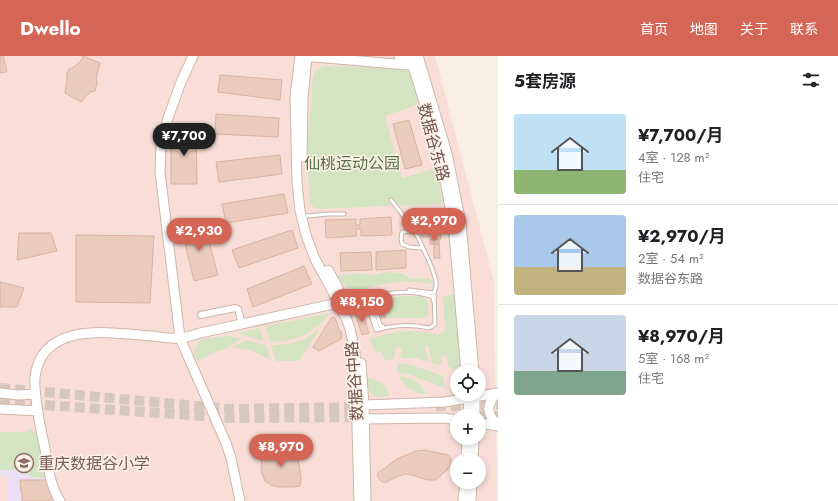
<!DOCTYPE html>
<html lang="zh">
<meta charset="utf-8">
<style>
:root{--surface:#fff;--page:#f2f2f2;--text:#202124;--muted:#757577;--line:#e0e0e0;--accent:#d56555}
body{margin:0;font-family:Jost,"Noto Sans SC",sans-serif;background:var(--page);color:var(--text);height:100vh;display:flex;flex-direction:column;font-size:15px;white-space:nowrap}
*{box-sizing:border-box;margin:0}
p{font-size:13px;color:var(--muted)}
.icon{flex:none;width:22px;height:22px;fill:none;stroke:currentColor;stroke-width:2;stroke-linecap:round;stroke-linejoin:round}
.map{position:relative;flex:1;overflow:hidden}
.details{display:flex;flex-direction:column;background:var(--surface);width:340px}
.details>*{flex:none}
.fabs{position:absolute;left:450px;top:309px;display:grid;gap:8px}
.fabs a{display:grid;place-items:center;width:36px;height:36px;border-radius:50%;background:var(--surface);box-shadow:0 2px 6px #0003;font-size:20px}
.price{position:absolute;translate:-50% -34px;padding:0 9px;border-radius:14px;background:var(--accent);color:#fff;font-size:13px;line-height:26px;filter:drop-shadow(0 1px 2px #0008)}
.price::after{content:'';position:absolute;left:50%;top:24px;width:12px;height:9px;margin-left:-6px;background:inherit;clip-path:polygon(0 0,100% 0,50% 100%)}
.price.current{background:#222;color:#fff}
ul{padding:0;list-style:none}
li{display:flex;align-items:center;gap:12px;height:100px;padding:0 16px}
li+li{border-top:1px solid var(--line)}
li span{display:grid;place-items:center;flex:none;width:112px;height:80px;border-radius:4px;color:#555}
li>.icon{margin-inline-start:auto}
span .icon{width:48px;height:48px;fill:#fffc;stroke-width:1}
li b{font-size:17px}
h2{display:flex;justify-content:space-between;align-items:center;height:48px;padding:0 16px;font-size:17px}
header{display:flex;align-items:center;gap:24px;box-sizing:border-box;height:56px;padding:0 20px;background:var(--accent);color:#fff}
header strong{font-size:19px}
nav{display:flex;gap:22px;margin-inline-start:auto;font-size:14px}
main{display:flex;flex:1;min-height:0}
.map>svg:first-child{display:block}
.commercial{fill:#f8ded7;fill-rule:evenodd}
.education{fill:#ebdff5}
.green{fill:#d4e4c3}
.building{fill:#ebcbbd;stroke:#dcb1a0}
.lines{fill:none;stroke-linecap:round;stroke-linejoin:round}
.primary-tunnel{stroke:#d6c8bc;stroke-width:10;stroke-dasharray:10 5;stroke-linecap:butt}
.lane-casing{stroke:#c8b5ab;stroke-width:5}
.street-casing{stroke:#c8b5ab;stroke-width:8}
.secondary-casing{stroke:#cdb7ab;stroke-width:11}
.lane{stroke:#fff;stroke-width:3}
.street{stroke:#fff;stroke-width:6}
.secondary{stroke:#fff;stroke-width:9}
.labels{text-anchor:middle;stroke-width:3;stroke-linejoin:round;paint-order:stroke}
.street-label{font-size:16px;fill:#6d544c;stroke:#fcf2e8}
.park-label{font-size:16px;fill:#577245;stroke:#fcf2e8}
.education-label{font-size:16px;fill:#785e54;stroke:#fcf2e8;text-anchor:start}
</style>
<header>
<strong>Dwello</strong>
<nav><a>首页</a><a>地图</a><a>关于</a><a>联系</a></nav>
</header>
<main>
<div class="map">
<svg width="498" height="445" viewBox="0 0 498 445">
<rect width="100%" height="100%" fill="#f9eee2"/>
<!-- commercial -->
<path class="commercial" d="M0,0H435L494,226L497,445H0ZM457,316H479V338H457ZM457,360H479V382H457ZM457,404H479V426H457Z"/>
<!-- education -->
<path class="education" d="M30,372L43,385L59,445H7V420H0V376H27Z"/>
<!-- green -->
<path class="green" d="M324,10L401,12L406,14L411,20L419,48L385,60L402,122L436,112L443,148L316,153L312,150L310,146L308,117V79L311,50L312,25L314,17L318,13Z
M392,216C398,217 405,217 409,222C418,223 425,220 433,225V228C404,223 378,227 350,238H348L347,231L340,224L338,220L342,219H344L353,217L374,219L381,217Z
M458,237L464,315L448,311L447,299L441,300L442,309L432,307L428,289L425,290L429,306L415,302H400L402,292L396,291L394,303L385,305L381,296L376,297L369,283C398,275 409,272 439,279L443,276L445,273L443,240Z
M405,240C425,241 429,237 428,260L423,262H389L387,260L382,245L384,243L395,241Z
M328,257L329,259C325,262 322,267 318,270C304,281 288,286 270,286L266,272L267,270Z
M259,272L264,285L236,277Z
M318,273V276L300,304L297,305H276L271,289C288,289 306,286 318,273Z
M225,280H230L242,283L223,294L218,295L198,305C192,298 195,291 200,284Z
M246,284L266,289L271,304L247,293L232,292Z
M402,307L412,309L443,320L445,332L411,319L396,316L398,308Z
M399,320C414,322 419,326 427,338C414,338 405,332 399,320Z
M368,322C377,323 388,330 390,340C371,341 369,342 368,322Z
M30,372L42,384L45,394V422L29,421V418H22L21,414H0V376H27Z"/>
<!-- building -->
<path class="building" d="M0,0H3L7,16L0,17Z
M83,0L100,7L96,22L97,27L95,35L90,36L81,46L65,37L67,22V17L69,13L74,11L81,5Z
M220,19L282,24L280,44L218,36Z
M216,58L279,62L278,81L215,78Z
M409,64L422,109L405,113L393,68Z
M171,74H196L197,128H171Z
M280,99L282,118L219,126L216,106Z
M284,138L288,157L226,167L222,148Z
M434,157H440L441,183H435Z
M391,161L392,179L361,180V173H356L357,180L326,182L325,164L356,163V169H360V163Z
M422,164H429V181H422Z
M204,167L218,219L194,225L181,171Z
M292,174L298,192L239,212L232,194Z
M19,177H51L57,195L17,204Z
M76,179L154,180L150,247L76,246Z
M430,183H439V188H430Z
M434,188H439L440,202H434Z
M406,194V212L376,214V196Z
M371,196L372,214L341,215L340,197Z
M304,210L312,228L253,251L247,233Z
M0,226L24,232L17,251H0Z
M381,245L386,261L382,262L377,246Z
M362,255L369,277L362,279L355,257Z
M332,261L335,262L340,276L341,275L342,281L341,283L319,295L313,291Z
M262,392L290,394L296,399L299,408L301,422L300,430L293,431H277L271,429L265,425L261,415Z
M425,394L448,399L451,402V407L448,413L436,424H428L412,419L405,418L396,421L387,426H382L379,423L377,419L378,417L397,403L416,395Z
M20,424H48V430H51V445H22V436H21Z"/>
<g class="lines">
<!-- primary-tunnel -->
<path class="primary-tunnel" d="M0,332L231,353L364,351
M0,346L232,362L365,361
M436,350L498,349
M479,360H498"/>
<defs>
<path id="lane" d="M307,160L328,158H344
M413,175L402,176L401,183L402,188L409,191L422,192
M409,234L434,237
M373,240L372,245L380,268L381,270H383
M365,241L376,274C396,269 408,268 429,272L431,271L435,268L434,237L436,230V225L432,212L418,181L399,154L391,144
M368,242L378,273
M365,243C387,236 411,233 433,241V244
M347,248L366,241
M348,254L367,248"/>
<path id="street" d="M201,259L235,252L238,253L242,268"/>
<path id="secondary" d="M193,0L181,26L168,62L161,88L160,116L180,282L226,387L231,402L240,445
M300,0L295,41L297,126L300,155L306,179L315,203L333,236L338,247L347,264L350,273L355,296L359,445
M303,0L419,10
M399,0L415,1
M410,0L440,99L453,167L466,316
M418,0L447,97L461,167L474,316
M302,101L303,43L307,0
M328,214L337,230L346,250
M361,307L364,349L366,445
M0,337L18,339L35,338
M497,337C486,349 486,358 498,369
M475,338V360
M364,349L445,346L498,337
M0,353L38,355
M468,360L469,338
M364,363L444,362L457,364
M479,367L498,370
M466,404L467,382
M473,404L474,382
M60,445C50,429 48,411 45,393C42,379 39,365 37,351C36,341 34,330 35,321C42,264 112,277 152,280C161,281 170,283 179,282C186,282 193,279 200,277L338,247L344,245
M463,445L465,426
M471,445L472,426"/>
</defs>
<!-- lane casing -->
<use href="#lane" class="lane-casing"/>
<!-- street casing -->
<use href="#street" class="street-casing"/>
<!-- secondary casing -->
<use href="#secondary" class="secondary-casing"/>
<!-- lane -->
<use href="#lane" class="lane"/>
<!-- street -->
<use href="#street" class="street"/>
<!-- secondary -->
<use href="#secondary" class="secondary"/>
</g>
<!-- icons -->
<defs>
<symbol id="school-ring" viewBox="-11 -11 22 22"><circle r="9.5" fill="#fcf2e8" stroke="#8d6e63" stroke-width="1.5"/><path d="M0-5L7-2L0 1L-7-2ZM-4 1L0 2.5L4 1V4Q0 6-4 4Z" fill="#8d6e63"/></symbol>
</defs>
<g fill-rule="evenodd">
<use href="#school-ring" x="13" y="396" width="22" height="22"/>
</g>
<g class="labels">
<!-- street labels -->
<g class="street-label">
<text transform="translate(434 86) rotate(75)" y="6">数据谷东路</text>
<text transform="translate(354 325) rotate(-94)" y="6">数据谷中路</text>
</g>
<!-- park labels -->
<g class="park-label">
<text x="352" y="113">仙桃运动公园</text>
</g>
<!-- education labels -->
<g class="education-label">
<text x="38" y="413">重庆数据谷小学</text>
</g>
</g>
</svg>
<div class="fabs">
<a><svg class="icon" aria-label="locate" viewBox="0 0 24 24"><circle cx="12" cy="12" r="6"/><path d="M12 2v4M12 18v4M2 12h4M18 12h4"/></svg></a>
<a>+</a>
<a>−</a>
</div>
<b class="price current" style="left:184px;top:101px">¥7,700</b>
<b class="price" style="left:434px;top:186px">¥2,970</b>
<b class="price" style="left:199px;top:196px">¥2,930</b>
<b class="price" style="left:362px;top:267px">¥8,150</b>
<b class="price" style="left:281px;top:412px">¥8,970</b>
</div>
<section class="details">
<h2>5套房源<svg class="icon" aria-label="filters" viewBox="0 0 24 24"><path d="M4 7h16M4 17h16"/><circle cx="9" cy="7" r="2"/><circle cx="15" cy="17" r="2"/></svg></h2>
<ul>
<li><span style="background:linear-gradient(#bfe0f5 70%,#8fb573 0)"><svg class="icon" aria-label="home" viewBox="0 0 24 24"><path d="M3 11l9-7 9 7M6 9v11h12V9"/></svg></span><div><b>¥7,700/月</b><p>4室 · 128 m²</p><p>住宅</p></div></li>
<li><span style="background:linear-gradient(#a9c7e8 65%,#c2b280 0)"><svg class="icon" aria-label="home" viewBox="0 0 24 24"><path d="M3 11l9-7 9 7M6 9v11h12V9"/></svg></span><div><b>¥2,970/月</b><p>2室 · 54 m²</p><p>数据谷东路</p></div></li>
<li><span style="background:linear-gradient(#c9d6e8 70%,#7fa58c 0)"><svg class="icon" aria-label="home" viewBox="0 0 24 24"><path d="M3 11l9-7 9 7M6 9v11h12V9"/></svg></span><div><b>¥8,970/月</b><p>5室 · 168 m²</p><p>住宅</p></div></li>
</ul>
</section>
</main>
